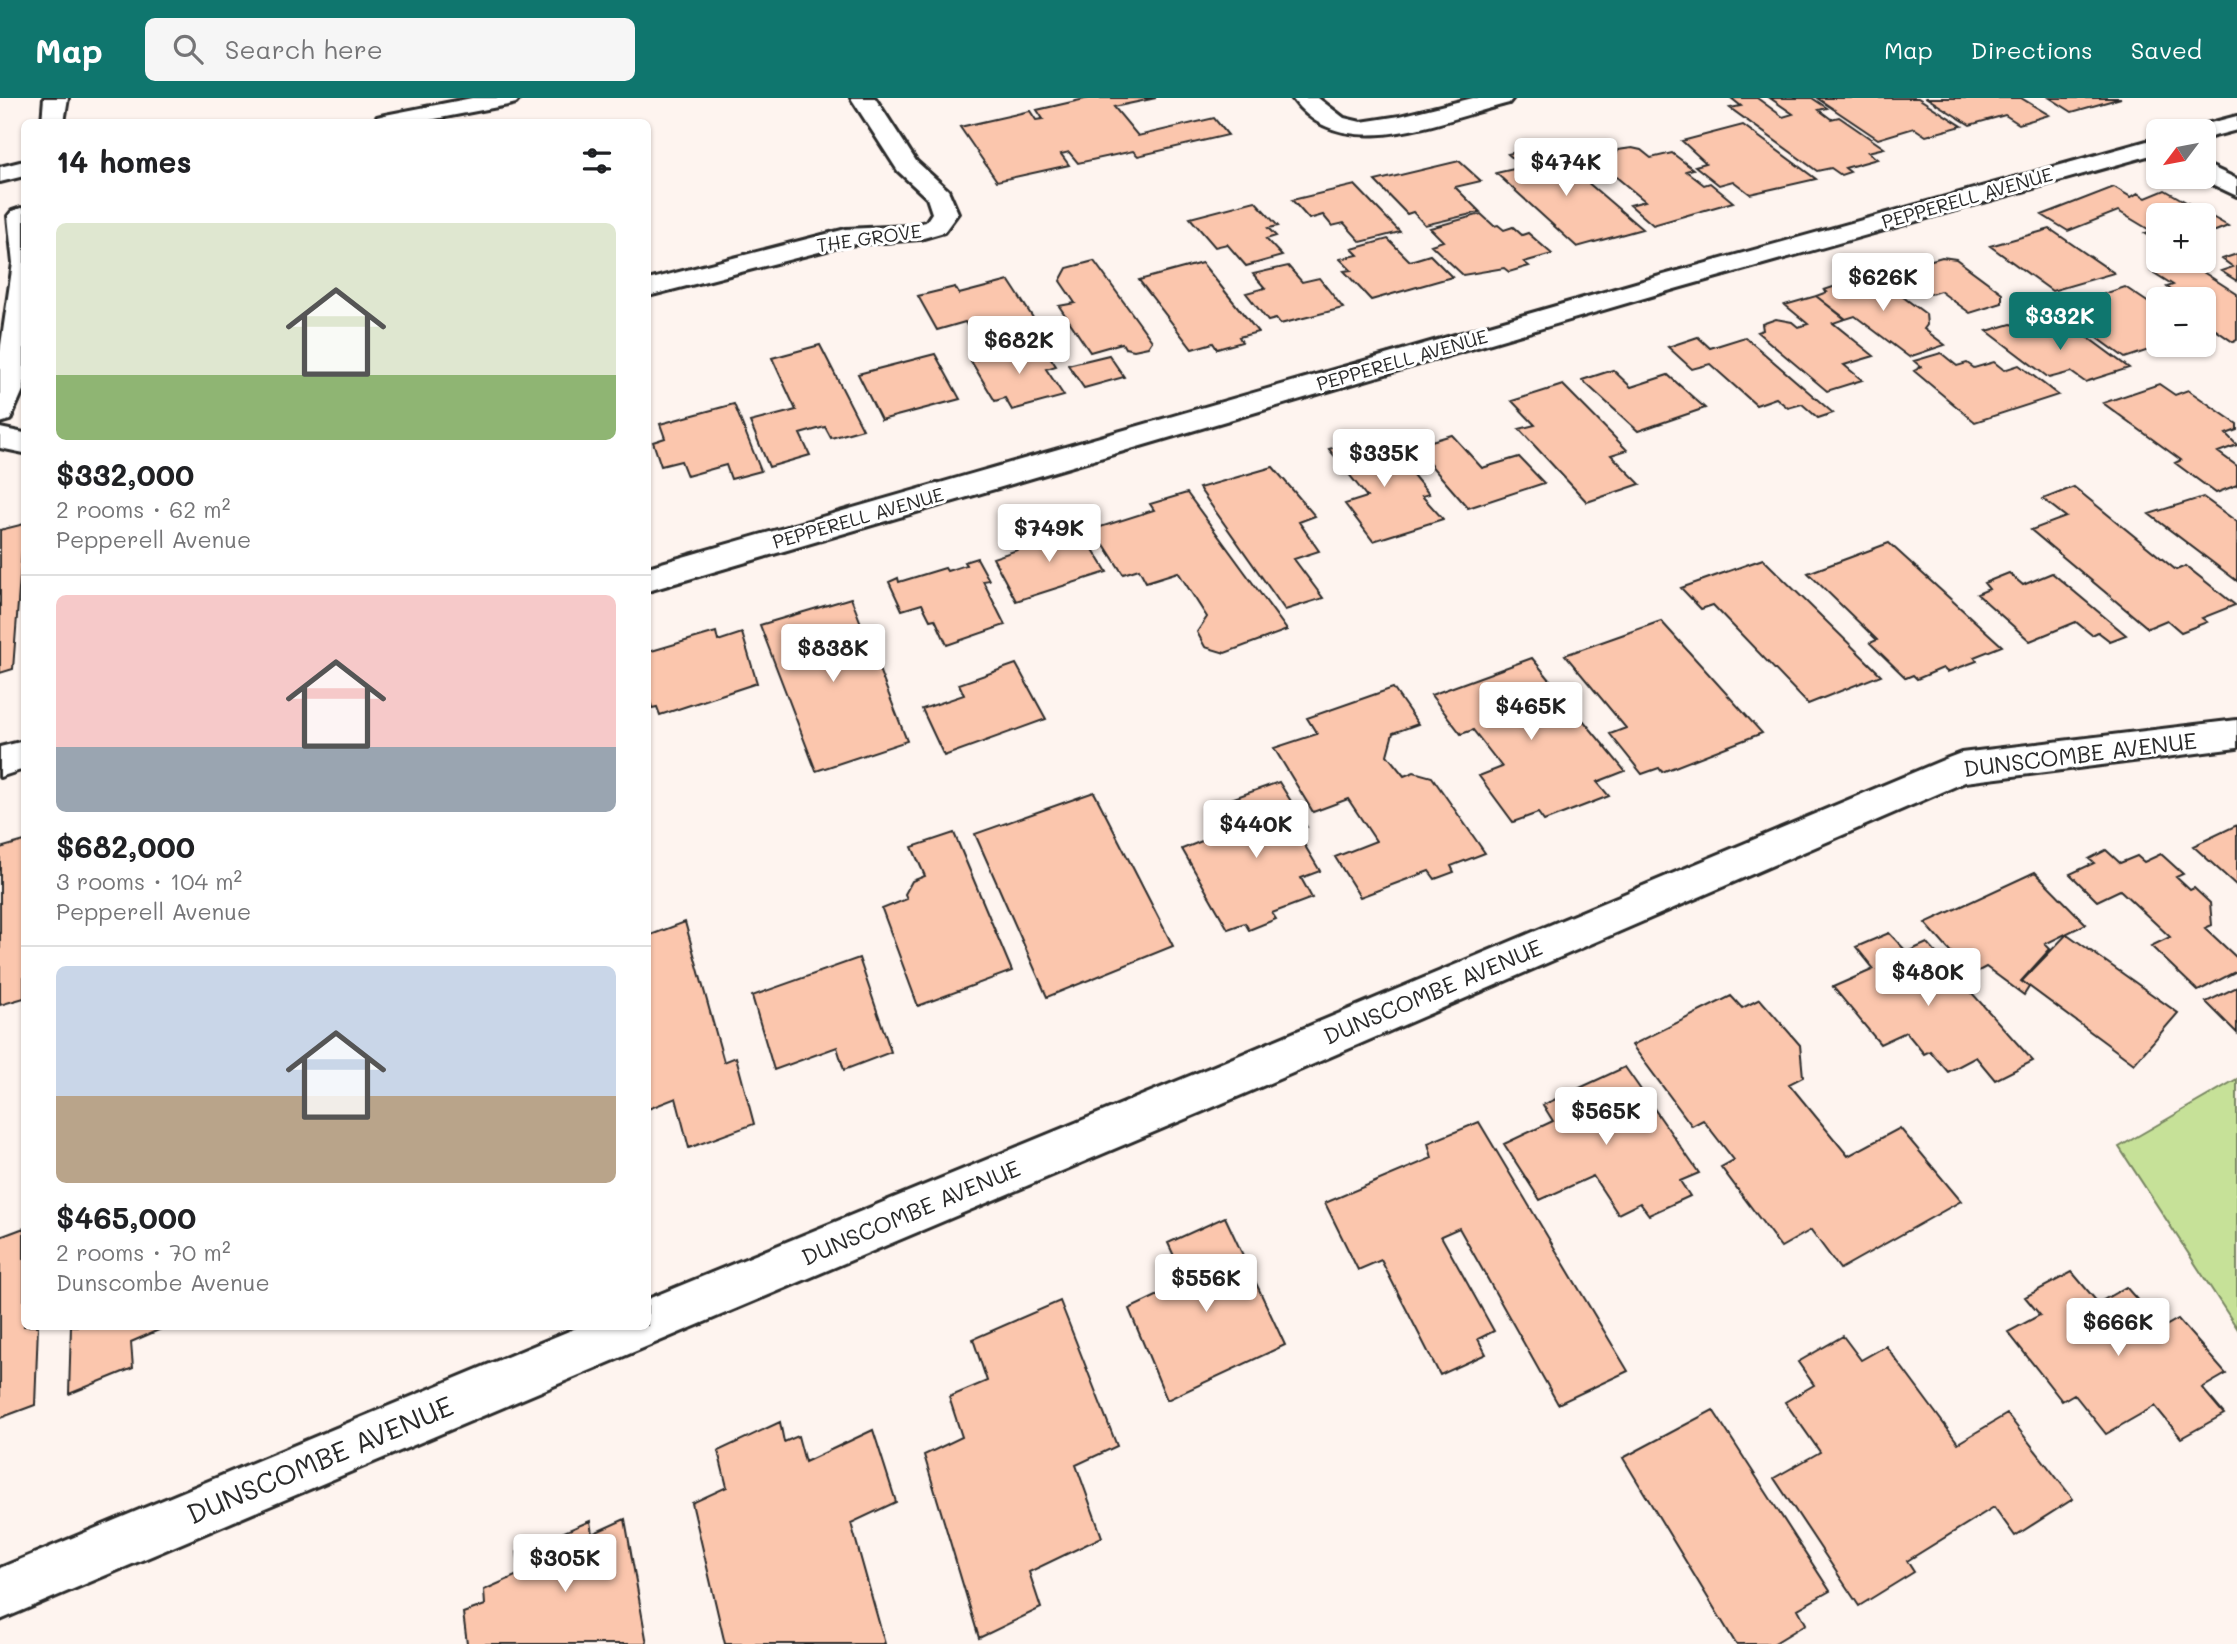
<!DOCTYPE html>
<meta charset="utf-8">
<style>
:root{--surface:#fff;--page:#f6f6f6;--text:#202124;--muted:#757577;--line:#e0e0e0;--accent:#0f766e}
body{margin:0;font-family:Mali,sans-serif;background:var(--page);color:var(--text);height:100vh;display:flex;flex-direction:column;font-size:26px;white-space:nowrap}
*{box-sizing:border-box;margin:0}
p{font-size:23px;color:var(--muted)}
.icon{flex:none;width:38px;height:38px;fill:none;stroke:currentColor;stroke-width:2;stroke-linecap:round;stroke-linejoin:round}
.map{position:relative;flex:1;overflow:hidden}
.panel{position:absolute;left:21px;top:21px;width:630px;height:1211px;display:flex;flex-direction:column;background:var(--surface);border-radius:10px;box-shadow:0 2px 5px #0004}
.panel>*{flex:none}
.needle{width:46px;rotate:238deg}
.tools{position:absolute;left:2146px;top:21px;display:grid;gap:14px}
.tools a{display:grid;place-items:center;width:70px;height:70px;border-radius:10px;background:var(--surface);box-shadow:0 2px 5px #0004;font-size:35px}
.price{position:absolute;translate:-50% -60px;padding:0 16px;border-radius:7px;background:#fff;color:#222;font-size:23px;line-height:46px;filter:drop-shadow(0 2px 4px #0008)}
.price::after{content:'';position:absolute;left:50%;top:42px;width:21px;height:16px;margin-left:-10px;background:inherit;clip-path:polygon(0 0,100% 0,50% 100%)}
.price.active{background:var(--accent);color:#fff}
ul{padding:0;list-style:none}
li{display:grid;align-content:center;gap:14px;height:371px;padding:0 35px}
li+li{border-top:2px solid var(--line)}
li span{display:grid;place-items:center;height:217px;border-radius:10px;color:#555}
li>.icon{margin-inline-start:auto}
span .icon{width:126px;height:126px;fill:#fffc;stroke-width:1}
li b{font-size:30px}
h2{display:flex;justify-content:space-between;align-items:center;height:84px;padding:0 35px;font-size:30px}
header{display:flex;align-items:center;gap:42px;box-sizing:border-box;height:98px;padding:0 35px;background:var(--accent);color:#fff}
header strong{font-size:33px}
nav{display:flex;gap:38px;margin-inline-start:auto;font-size:24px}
.search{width:490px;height:63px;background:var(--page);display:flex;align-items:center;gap:18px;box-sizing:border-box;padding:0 24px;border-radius:10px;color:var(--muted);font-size:26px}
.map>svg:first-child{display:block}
.green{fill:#c6e198;stroke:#788662;stroke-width:2}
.building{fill:#fbc6ad;stroke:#2b2b2b;stroke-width:2}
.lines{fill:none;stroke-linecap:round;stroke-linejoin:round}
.minor-casing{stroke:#2b2b2b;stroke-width:6}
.minor{fill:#fff;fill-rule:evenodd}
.labels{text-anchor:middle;stroke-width:6;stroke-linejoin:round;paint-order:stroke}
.far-street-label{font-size:19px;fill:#2b2b2b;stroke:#fff}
.street-label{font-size:23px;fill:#2b2b2b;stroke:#fff}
.near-street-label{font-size:28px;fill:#2b2b2b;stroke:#fff}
</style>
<header>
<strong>Map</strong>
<div class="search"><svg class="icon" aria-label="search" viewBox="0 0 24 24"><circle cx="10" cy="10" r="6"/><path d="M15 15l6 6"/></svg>Search here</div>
<nav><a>Map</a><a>Directions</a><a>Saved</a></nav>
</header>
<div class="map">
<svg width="2237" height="1546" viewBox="0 0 2237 1546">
<rect width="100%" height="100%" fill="#fef4ef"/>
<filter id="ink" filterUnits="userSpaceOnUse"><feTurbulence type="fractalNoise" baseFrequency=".0143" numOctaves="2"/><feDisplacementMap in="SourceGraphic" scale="14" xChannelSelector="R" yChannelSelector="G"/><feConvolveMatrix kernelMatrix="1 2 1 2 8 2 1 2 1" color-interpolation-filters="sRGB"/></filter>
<g filter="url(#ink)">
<!-- green -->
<path class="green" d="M2237,981V1230L2119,1049Z"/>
<!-- building -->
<path class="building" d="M1089,0H1156L1114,9L1138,38L1214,20L1228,37L1138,58L1133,53L1078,65L1069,54L1061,56L1069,67L997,83L960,29L1030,13L1036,22L1043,21L1037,12Z
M1731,0H1757L1783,19L1793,16L1770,0H1812L1827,10L1819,12L1831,21L1839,19L1884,50L1868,54L1877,61L1845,70L1850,74L1841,77L1831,70L1817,73L1730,10L1741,8Z
M1817,0H1918L1962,28L1926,38L1914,30L1878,41Z
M1927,0H2021L2049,17L2019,26L2005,17L1970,27Z
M2050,0H2121L2072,14Z
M1743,27L1816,81L1750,96L1733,83L1719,87L1695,68L1706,65L1682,43Z
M1544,47L1642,131L1577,149L1496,75L1523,69L1508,56Z
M1632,50L1641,52L1651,60L1672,55L1693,71L1686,73L1704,87L1710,85L1733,104L1653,127L1630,107L1645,103L1597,63L1616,58L1618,52Z
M1459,63L1481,83L1455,89L1480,114L1425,127L1413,114L1407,116L1375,83Z
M1355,87L1400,134L1361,144L1344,125L1332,128L1323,117L1309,121L1292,102Z
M2114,89L2131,99L2138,95L2146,100L2165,92L2228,128L2203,138V117H2158V144L2145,136L2153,134L2118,113L2068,133L2042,117Z
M1255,103L1278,128L1268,130L1276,138L1266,141L1282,158L1246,168L1227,146L1215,149L1190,120Z
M1481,116L1494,128L1498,127L1504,132L1513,129L1522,137L1528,135L1552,156L1524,164L1529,168L1509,174L1504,170L1463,177L1431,147L1443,143L1430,130Z
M2050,131L2114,175L2052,193L1990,148Z
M1388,141L1410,163L1430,157L1452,179L1371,202L1344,173L1351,172L1340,161L1358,157L1352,151Z
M2237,156V183L2221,173L2233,169L2222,161Z
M1942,159L1956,161L2002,195V205L1970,215L1940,193L1931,196L1919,188L1915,189L1894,173Z
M1094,163L1152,243L1148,249L1134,252L1125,250L1122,245L1090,254L1059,208L1075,205L1060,183L1067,170Z
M2182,163H2186L2237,196V242L2233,244L2203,223V201H2170L2178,197L2167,189L2173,187L2151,173Z
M1202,165L1258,234L1239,239L1242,244L1217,251L1213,245L1192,251L1139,182Z
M1288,168L1302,184L1319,180L1343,210L1280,226L1276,221L1268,223L1246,195L1265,190L1253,176Z
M1872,176L1926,216L1927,227L1924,231L1945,247L1909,259L1855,218L1846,221L1816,198L1827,194L1824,192Z
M1009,183L1041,232L995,245L985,229L970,233L965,224L937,232L918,198L955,189L959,196Z
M2125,189L2158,211V247H2164L2125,260L2091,235L2110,228L2076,205Z
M1816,198L1845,221L1833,225L1874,258L1844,267L1862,282L1827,293L1757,234L1763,232L1762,226L1776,221L1792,224L1798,229L1808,226L1785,207Z
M2011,226L2024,229L2036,237L2071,227L2129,270L2085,284L2071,274L2049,280L1987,233Z
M1698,239L1710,250L1745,239L1833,315L1818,320L1802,306L1788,310L1776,300L1756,307L1710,266L1692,271L1668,249Z
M1040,244L1056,268L1046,271L1064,298L1012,312L1005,300L995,303L971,263Z
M820,247L863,331L831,340L825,329L800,336L810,357L769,369L750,324L796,312L772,260Z
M1941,255L1957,268L1967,265L1974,270L1994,264L2004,272L2019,267L2058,297L1975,324L1914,273L1921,269L1914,263Z
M935,256L960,301L881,322L858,276Z
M1109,257L1124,279L1084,290L1068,267Z
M1613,272L1631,289L1668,277L1705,310L1638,333L1582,282Z
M2159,286L2175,297L2188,292L2237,326V332L2226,336L2237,347L2218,354L2237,368V387L2216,395L2175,365L2181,362L2103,305Z
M1563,287L1627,352L1611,357L1640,386L1587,404L1519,331L1535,327L1512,303Z
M734,306L761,373L731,381L726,367L687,378L681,363L661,368L653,344L665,340L660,326Z
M1379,336L1429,396L1422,398L1443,421L1373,443L1345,406L1367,399L1329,351Z
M1452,337L1482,370L1519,359L1544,385L1468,410L1414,348Z
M1273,369L1315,418L1299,424L1319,453L1294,461L1323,500L1285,512L1199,390Z
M2074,389L2176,472L2186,468L2235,507L2202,520L2207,524L2181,534L2167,522L2148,530L2031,432L2066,419L2043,401Z
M1187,395L1287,532L1225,555L1205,549L1197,534L1207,519L1178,474L1146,484L1139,471L1123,476L1094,431L1154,412L1150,406Z
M2203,399L2237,424V483L2149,416Z
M24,426L13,571L0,575V432Z
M1058,431L1063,439L1081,432L1107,474L1016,503L993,460L1029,448L1025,442Z
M1889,445L2002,548L1974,559L1977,563L1947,574L1943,570L1917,581L1913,577L1906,580L1870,545L1877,542L1808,475Z
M977,460L989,482L983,483L1005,527L947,547L935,521L930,522L922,506L902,512L889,484L898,480L899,484L945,470L947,473L966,467L964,464Z
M1763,461L1881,577L1808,606L1713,507L1701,511L1681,490Z
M2009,475L2023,487L2052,475L2126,537L2110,543L2098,534L2092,537L2076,524L2030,543L1977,496L1989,491L1984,485Z
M851,500L907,643L816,673L760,527Z
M1661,523L1762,635L1662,674L1659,670L1642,676L1610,636L1626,630L1565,557Z
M716,534L718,543L742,535L757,585L660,617L657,609L652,610L648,594V554Z
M1532,560L1625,673L1597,684L1609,698L1544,723L1538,715L1513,724L1479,678L1502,669L1473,632L1461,636L1431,597Z
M1016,566L1046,621L944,658L922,611L964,597L959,586Z
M1393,590L1418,626L1393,635L1387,657L1404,678L1414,674L1432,679L1485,755L1451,768L1454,774L1435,781L1429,773L1360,799L1335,759L1376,743L1348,701L1313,714L1274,650L1317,636L1307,620Z
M1279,684L1307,729L1296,733L1320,773L1301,780L1312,800L1272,815L1276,821L1249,832L1245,825L1228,831L1182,751L1242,727L1228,702Z
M1094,694L1173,848L1047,899L975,736Z
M2237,727V788L2193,748Z
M954,735L1012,873L918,908L882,811L907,801L905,796L912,783L925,778L912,749Z
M24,743V900L0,907V750Z
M2106,752L2120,765L2137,758L2144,764L2161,756L2183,776L2176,779L2190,792L2194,790L2210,805L2212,827L2205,830L2237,860V873L2198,893L2151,848L2170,839L2120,792L2097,803L2070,776L2094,765L2089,761Z
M2035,774L2086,826L2045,846L2050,851L2021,883L2029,889L2024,897L1986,869L1971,877L1925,825Z
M685,824L724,964L736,959L754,1026L689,1050L676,1000L648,1011V838Z
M1889,835L1907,854L1927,845L2033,963L1995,982L1976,959L1948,974L1930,953L1924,956L1906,934L1880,946L1833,889L1874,871L1856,849Z
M2067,836L2178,915L2134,966L2022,883Z
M859,860L891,954L844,972L837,949L774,972L752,898Z
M2237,889V935L2206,904Z
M1731,898L1742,910L1760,901L1800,947L1803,979L1789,986L1848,1058L1900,1030L1961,1103L1840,1171L1811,1132L1781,1149L1721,1069L1734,1062L1703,1022L1692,1028L1632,947Z
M1625,969L1699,1075L1680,1083L1690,1098L1649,1117L1640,1105L1618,1116L1593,1078L1540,1102L1504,1046L1553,1023L1543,1007Z
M1479,1024L1628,1273L1558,1306L1459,1130L1441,1138L1494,1233L1478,1241L1486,1256L1440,1277L1381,1162L1358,1172L1325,1105L1432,1060L1428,1045Z
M1225,1119L1285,1247L1167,1302L1129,1211L1186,1184L1168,1145Z
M24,1130V1228H38L35,1307L0,1320V1139Z
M2072,1174L2098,1205L2126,1189L2162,1230L2178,1221L2226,1276L2202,1290L2224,1316L2181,1340L2155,1308L2106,1336L2074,1296L2062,1303L2008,1234L2040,1217L2025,1199Z
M1060,1203L1117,1348L1076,1367L1102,1439L1029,1474L1041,1510L979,1540L924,1357L962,1339L949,1299L987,1283L973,1241Z
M71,1228H168L131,1244L133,1270L69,1296Z
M1843,1238L1861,1262L1886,1248L1958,1345L2007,1316L2073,1401L2015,1438L1994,1409L1907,1463L1914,1474L1859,1508L1774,1380L1820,1354L1785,1304L1814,1287L1798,1264Z
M1713,1312L1830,1493L1798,1511L1806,1526L1773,1546H1736L1623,1360Z
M780,1324L784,1344L798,1338L805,1364L873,1332L896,1404L851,1425L885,1546H725L692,1405L727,1389L718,1353Z
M625,1421L647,1546H467L463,1515L485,1507L484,1492L520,1476L517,1454L590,1423L592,1436Z"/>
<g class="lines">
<defs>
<path id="minor" d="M44,0H68L64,24H42Z
M472,0H520L516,5L508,7L419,24H373L377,19L385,17Z
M851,0H875L916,63L948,92L958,115L944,134L920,141L846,147L648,198V182L846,131L909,128L926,124L932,115L927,100L898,73Z
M1292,0H1318L1344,20L1361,24L1400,18L1473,0H1513L1509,5C1444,21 1341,70 1292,0Z
M2237,18V32L2203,41V33H2192L2195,29Z
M2158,40V55L1678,190L648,493V469L1660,178Z
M24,63V78L0,84V69Z
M2203,65L2237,81V98L2197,79H2203Z
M21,110L24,111V290L10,322L0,325V254L13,165L8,118L12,113Z
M0,330L24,335V355L0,350Z
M2237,622V650L1965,684L1244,996L0,1522V1470L581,1228H648V1201L1214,968L1948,660L1961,655Z
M24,643V671L0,679V649Z"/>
</defs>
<!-- minor casing -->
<use href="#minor" class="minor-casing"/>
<!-- minor -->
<use href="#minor" class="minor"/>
</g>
</g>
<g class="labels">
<!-- far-street labels -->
<g class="far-street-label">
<text transform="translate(1967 100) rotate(-16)" y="7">PEPPERELL AVENUE</text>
<text transform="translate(869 140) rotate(-8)" y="7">THE GROVE</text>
<text transform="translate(1402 262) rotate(-16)" y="7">PEPPERELL AVENUE</text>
<text transform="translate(858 420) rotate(-16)" y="7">PEPPERELL AVENUE</text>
</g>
<!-- street labels -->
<g class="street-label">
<text transform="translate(2080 657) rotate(-7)" y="8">DUNSCOMBE AVENUE</text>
<text transform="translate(1433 894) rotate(-23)" y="8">DUNSCOMBE AVENUE</text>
<text transform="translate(911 1115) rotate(-23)" y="8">DUNSCOMBE AVENUE</text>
</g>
<!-- near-street labels -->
<g class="near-street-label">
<text transform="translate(320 1362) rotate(-23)" y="10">DUNSCOMBE AVENUE</text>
</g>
</g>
</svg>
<div class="tools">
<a><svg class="needle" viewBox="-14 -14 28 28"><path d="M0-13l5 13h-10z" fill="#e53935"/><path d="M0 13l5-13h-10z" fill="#757577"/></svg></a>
<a>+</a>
<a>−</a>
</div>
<b class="price" style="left:1566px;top:100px">$474K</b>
<b class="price" style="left:1883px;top:215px">$626K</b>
<b class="price active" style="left:2060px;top:254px">$332K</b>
<b class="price" style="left:1019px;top:278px">$682K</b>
<b class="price" style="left:1384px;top:391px">$335K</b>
<b class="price" style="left:1049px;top:466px">$749K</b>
<b class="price" style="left:833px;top:586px">$838K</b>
<b class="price" style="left:1531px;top:644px">$465K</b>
<b class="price" style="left:1256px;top:762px">$440K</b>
<b class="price" style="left:1928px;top:910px">$480K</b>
<b class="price" style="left:1606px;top:1049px">$565K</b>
<b class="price" style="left:1206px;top:1216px">$556K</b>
<b class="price" style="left:2118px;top:1260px">$666K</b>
<b class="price" style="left:565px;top:1496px">$305K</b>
<section class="panel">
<h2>14 homes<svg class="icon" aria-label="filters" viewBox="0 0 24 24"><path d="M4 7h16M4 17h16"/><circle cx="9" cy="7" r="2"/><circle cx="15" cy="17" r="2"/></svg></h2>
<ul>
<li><span style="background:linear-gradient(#dfe7d0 70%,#8fb573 0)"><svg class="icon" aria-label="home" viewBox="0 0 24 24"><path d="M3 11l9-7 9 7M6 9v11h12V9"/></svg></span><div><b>$332,000</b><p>2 rooms · 62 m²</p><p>Pepperell Avenue</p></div></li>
<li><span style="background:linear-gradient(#f6c9c9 70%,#9aa5b1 0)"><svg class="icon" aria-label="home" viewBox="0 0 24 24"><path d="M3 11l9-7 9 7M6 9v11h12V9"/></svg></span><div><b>$682,000</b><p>3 rooms · 104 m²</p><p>Pepperell Avenue</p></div></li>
<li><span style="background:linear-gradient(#c9d6e8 60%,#b9a48a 0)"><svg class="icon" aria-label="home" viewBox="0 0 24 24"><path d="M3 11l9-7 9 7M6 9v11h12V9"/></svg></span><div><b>$465,000</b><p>2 rooms · 70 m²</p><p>Dunscombe Avenue</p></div></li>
</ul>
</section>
</div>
